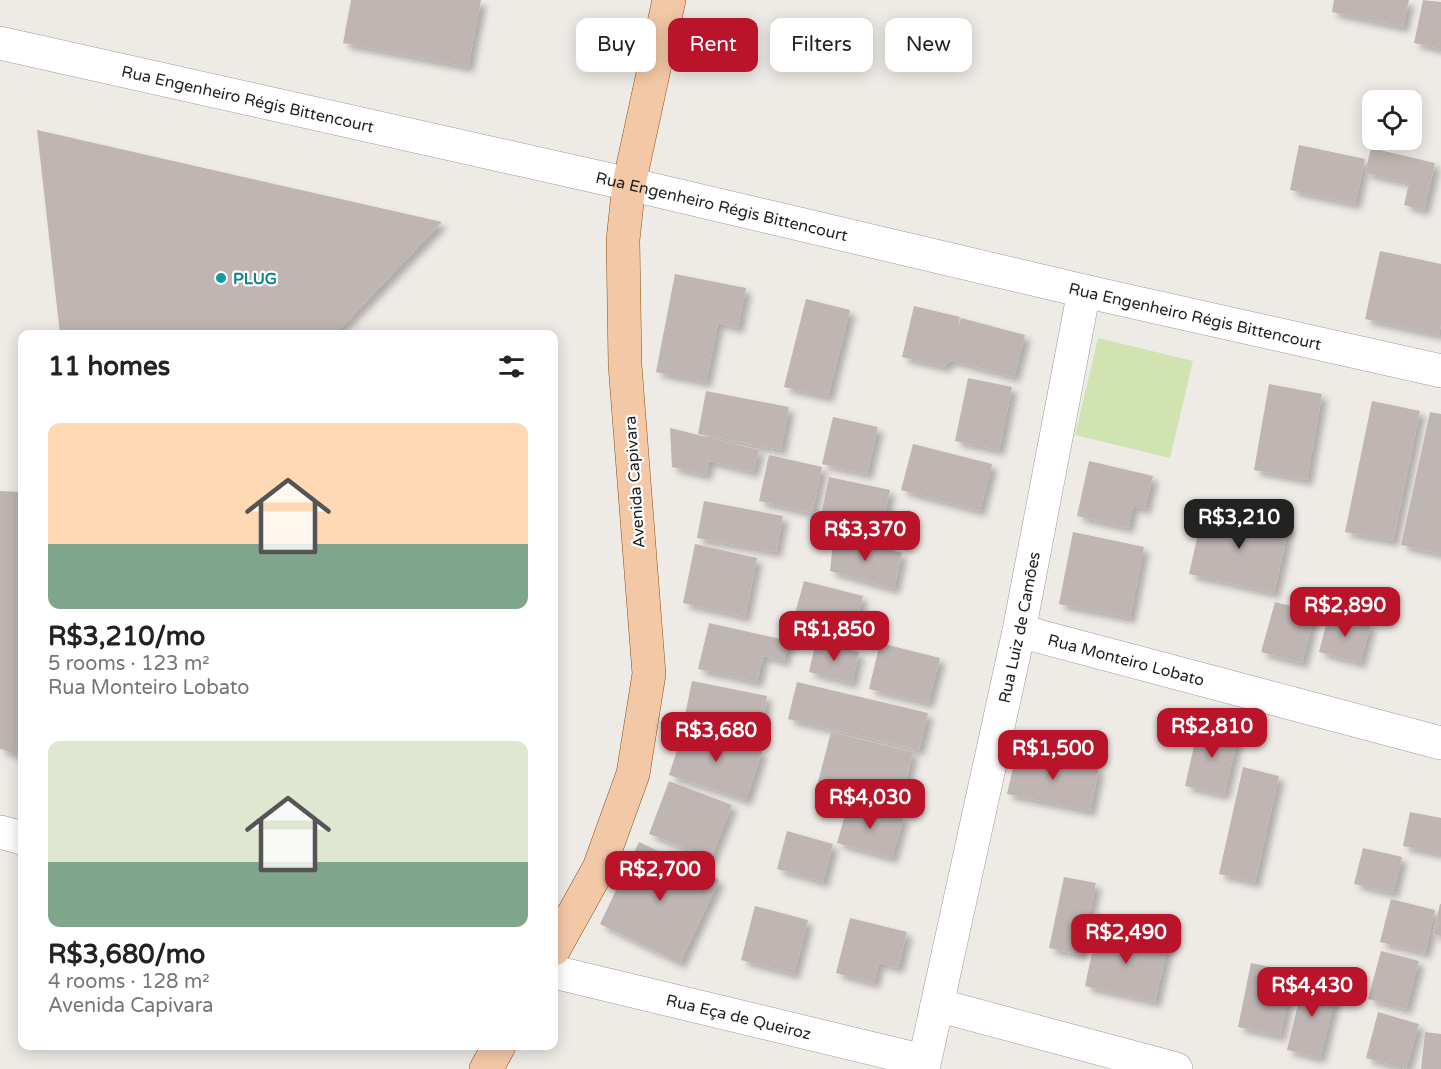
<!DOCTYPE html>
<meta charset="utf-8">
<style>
:root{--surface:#fff;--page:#f6f6f6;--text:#222;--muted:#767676;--accent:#b9142a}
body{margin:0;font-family:"Varela Round",sans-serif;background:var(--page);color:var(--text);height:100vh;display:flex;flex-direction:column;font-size:22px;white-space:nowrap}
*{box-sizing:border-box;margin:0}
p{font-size:20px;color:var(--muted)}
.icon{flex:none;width:33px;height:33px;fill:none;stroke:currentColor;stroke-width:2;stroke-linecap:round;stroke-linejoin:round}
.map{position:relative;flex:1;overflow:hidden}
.drawer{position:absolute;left:18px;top:330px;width:540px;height:720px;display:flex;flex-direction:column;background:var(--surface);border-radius:12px;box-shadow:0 3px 15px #0003}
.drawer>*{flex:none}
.top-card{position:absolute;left:576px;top:18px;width:570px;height:54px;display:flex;gap:12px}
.buttons{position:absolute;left:1362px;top:90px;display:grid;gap:12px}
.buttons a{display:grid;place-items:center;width:60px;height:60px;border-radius:12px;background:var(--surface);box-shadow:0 3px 15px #0003;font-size:30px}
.price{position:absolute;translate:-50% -51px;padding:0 14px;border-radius:12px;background:var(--accent);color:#fff;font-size:20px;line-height:39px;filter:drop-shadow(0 2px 3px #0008)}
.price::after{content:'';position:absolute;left:50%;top:36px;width:18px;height:14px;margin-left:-9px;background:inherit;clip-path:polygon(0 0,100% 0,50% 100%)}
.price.current{background:#222;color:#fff}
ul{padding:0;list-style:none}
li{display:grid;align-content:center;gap:12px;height:318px;padding:0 30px}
li span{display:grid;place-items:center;height:186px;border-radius:12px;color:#555}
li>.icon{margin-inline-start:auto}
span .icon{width:108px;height:108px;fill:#fffc;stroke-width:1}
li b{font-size:26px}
h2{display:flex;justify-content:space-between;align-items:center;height:72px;padding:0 30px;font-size:26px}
.pill{padding:0 21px;border-radius:12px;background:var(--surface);box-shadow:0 3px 15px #0003;font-size:21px;line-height:54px}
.pill.current{background:var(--accent);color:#fff}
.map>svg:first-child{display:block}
.grass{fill:#d0e3b1}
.building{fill:#bfb6b3;filter:url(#shadow)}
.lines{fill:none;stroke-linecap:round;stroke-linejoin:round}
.minor-casing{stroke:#9c9c9c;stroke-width:34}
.major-casing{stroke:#8a510f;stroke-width:34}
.minor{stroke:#fff;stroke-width:33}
.major{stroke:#f3c8a7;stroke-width:33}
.culture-dot{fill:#0f9aa8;stroke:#fff;stroke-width:2}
.labels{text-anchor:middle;stroke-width:4.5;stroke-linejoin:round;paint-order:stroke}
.street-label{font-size:16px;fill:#1f1f1f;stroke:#fff}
.culture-label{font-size:16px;font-weight:bold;fill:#0d838f;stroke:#fff;text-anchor:start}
</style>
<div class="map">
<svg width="1441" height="1069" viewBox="0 0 1441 1069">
<defs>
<filter id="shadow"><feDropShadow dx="5.5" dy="5.5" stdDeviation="3" flood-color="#0004"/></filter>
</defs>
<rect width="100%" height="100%" fill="#eeeae6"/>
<!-- grass -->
<path class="grass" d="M1098,338L1193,361L1170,458L1075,435Z"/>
<!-- building -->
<path class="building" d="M351,0H481L468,67L343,43Z
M1334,0H1409L1403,27L1332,12Z
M1423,0L1441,2V49L1414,43Z
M37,130L442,222L335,334H60Z
M1299,145L1365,159L1355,204L1290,190Z
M1371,148L1435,163L1424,210L1404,205L1409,183L1365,173Z
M1380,251L1441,264V324L1439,335L1365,319Z
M675,274L746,288L738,328L718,323L706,382L656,372Z
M806,299L850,310L828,397L784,387Z
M914,306L960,317L957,330L961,318L1025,335L1014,377L950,360L944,367L902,357Z
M968,378L1012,387L999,450L955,441Z
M1269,384L1322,394L1307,480L1254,470Z
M706,391L789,407L781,450L698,434Z
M1372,401L1420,411L1393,541L1345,532Z
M1430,412L1441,414V554L1401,545Z
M833,417L878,427L867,474L822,464Z
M670,428L759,450L753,472L709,461L706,475L672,467Z
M913,444L992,464L980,511L901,490Z
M769,455L822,467L812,513L759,501Z
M1089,461L1153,476L1145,509L1133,506L1128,528L1077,516Z
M829,477L890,490L880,537L819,524Z
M0,491L22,492V756L0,749Z
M704,501L783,516L776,552L697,538Z
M1204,507L1289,526L1274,593L1189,574Z
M1073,532L1144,547L1130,618L1059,604Z
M834,534L902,553L894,589L830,571Z
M695,544L757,558L745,617L683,603Z
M804,581L863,596L852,637L793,621Z
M1275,602L1315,612L1302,663L1261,652Z
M1329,613L1371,624L1360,663L1319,652Z
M709,623L789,641L784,661L763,656L757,682L698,669Z
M816,641L859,652L852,683L809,672Z
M880,643L940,658L928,703L869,689Z
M692,681L767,696L759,739L683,725Z
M797,682L928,713L919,750L788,719Z
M1199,724L1239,733L1224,795L1185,786Z
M685,726L762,751L746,800L669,775Z
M831,732L913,752L901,802L818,782Z
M1017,751L1099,768L1090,811L1007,794Z
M1243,767L1279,776L1255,882L1219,874Z
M669,781L732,805L711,858L649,834Z
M849,801L904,816L892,858L837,843Z
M1410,812L1441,818V854L1403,846Z
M787,831L833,844L823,882L777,869Z
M639,842L719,880L680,963L600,924Z
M1363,848L1402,857L1393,893L1354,884Z
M1064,877L1096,883L1081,955L1049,948Z
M1391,899L1435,910L1425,953L1380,942Z
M1440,904H1441V936L1433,934Z
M755,906L808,920L794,974L741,960Z
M850,918L907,932L898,968L879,963L874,983L836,973Z
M1097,929L1168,945L1155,1002L1085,986Z
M1381,951L1419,961L1406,1009L1368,999Z
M1251,963L1294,972L1280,1036L1238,1027Z
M1304,979L1338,987L1320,1058L1287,1050Z
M1378,1012L1419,1024L1406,1069L1366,1058Z
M1425,1032L1441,1034V1069H1421Z"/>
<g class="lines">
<defs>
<g id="minor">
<path id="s1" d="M0,43L629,184L1084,291L1441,371"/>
<path id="s2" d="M1019,631L1441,743"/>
<path d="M0,832L22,838"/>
<path id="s3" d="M554,972L924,1061"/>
<path d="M937,1005L1176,1069"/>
<path id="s4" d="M923,1069L1019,631L1084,291"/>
</g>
<path id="major" d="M554,949L599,868L633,774L649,674L625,365L623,240L629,184L669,0
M486,1069L499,1046"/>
</defs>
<!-- minor casing -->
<use href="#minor" class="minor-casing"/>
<!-- major casing -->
<use href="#major" class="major-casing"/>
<!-- minor -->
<use href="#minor" class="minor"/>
<!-- major -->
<use href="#major" class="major"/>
</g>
<!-- markers -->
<circle class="culture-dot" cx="221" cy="278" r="6"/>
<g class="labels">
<!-- street labels -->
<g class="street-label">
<text dy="6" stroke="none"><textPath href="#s1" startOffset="254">Rua Engenheiro Régis Bittencourt</textPath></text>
<text dy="6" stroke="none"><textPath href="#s1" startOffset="740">Rua Engenheiro Régis Bittencourt</textPath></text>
<text dy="6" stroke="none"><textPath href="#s1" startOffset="1226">Rua Engenheiro Régis Bittencourt</textPath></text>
<text transform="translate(634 482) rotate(-94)" y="6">Avenida Capivara</text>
<text dy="6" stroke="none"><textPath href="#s4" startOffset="452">Rua Luiz de Camões</textPath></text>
<text dy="6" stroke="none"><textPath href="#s2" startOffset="111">Rua Monteiro Lobato</textPath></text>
<text dy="6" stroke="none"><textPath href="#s3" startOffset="190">Rua Eça de Queiroz</textPath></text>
</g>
<!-- culture labels -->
<g class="culture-label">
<text x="233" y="284">PLUG</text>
</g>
</g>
</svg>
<div class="buttons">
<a><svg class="icon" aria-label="locate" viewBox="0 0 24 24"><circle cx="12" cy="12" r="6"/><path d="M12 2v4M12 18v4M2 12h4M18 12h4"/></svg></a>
</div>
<b class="price current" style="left:1239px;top:550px">R$3,210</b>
<b class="price" style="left:865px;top:562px">R$3,370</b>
<b class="price" style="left:1345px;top:638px">R$2,890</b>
<b class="price" style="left:834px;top:662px">R$1,850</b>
<b class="price" style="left:1212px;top:759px">R$2,810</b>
<b class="price" style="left:716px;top:763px">R$3,680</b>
<b class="price" style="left:1053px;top:781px">R$1,500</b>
<b class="price" style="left:870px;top:830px">R$4,030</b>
<b class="price" style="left:660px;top:902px">R$2,700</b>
<b class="price" style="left:1126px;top:965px">R$2,490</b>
<b class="price" style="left:1312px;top:1018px">R$4,430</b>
<div class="top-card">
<a class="pill">Buy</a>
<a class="pill current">Rent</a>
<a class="pill">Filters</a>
<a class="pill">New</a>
</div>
<section class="drawer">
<h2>11 homes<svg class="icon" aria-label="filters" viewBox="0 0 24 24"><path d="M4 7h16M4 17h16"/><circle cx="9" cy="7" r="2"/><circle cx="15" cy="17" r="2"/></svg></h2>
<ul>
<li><span style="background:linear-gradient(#ffd9b3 65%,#7fa58c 0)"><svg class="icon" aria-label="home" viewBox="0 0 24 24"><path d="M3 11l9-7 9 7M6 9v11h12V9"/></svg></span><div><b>R$3,210/mo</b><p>5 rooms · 123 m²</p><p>Rua Monteiro Lobato</p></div></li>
<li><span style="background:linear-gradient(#dfe7d0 65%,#7fa58c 0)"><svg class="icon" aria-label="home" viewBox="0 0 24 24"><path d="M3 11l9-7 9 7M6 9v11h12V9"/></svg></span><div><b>R$3,680/mo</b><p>4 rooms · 128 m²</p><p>Avenida Capivara</p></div></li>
</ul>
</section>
</div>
